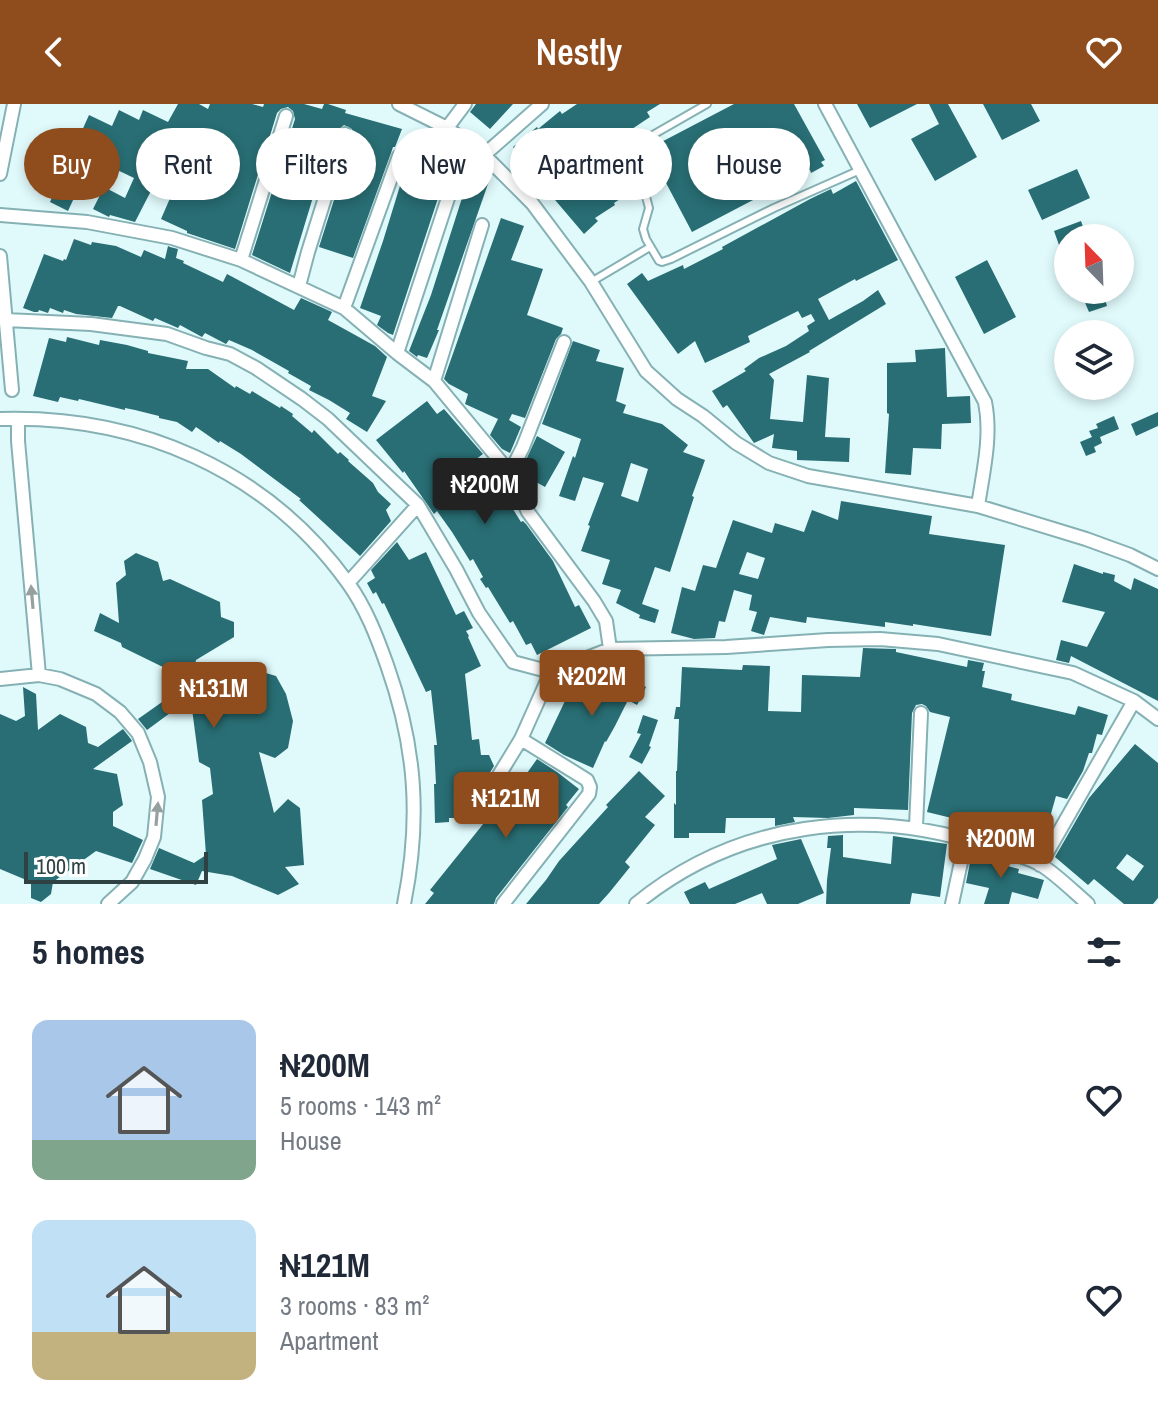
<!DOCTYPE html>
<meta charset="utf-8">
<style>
:root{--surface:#fff;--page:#f6f6f7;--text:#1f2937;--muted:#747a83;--accent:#8f4d1d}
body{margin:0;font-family:"Archivo Narrow",sans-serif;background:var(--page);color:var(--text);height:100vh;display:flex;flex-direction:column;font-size:30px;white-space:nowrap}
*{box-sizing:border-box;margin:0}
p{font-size:26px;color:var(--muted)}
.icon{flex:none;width:44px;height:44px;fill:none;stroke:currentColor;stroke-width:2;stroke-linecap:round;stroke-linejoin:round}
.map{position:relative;height:800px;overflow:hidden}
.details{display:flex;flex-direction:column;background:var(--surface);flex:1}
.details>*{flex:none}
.hud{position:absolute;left:24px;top:24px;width:1110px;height:72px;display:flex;gap:16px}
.needle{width:52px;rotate:337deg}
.fabs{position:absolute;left:1054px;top:120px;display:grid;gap:16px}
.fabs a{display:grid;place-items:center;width:80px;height:80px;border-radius:50%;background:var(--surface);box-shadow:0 4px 12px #0003;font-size:40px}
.scale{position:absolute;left:24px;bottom:20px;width:184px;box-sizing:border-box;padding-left:8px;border:4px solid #2f4142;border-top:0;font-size:22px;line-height:28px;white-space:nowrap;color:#2f4142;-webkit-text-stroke:6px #fff;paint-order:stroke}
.price{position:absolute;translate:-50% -68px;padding:0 18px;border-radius:8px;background:var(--accent);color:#fff;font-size:26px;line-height:52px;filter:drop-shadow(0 2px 4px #0008)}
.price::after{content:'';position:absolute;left:50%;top:48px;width:24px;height:18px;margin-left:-12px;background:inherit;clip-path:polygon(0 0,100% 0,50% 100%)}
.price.on{background:#222;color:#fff}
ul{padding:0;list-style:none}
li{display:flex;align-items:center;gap:24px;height:200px;padding:0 32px}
li span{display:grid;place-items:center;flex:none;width:224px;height:160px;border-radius:16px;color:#555}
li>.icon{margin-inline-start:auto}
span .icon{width:96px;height:96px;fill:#fffc;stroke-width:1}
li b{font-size:34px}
h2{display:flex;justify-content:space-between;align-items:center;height:96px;padding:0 32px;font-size:34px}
.tag{padding:0 28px;border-radius:36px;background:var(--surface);box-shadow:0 4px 12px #0003;font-size:28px;line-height:72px}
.tag.on{background:var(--accent);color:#fff}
header{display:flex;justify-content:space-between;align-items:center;height:104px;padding:0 32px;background:var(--accent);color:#fff;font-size:36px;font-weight:600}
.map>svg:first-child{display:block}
.building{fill:#286e74;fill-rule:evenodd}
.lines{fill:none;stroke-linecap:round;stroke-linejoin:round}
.service-casing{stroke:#86b1b4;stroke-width:10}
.minor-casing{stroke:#86b1b4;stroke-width:16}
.service{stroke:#fff;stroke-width:6}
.minor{stroke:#fff;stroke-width:12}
.oneway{fill:#97a0a0}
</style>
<header><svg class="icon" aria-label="back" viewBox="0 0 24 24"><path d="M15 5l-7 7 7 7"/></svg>Nestly<svg class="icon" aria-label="heart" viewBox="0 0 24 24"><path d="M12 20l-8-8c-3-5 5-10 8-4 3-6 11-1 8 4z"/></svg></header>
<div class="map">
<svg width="1158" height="800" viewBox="0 0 1158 800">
<rect width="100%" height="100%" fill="#e0fafc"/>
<!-- building -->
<path class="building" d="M178,0H199L208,5L210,0H252L263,3L264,0H304L322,5L324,0H328L346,6L345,9L402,25L395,43H393L391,49L353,154L319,143L354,33L352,25L344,21L337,27L326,61L321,71L320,70L290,169L252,151L295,15L293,7L288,3L281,5L277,9L235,145L187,129V127L161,115L171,92L153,83L135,118L110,111L109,113L93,105L104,83L125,94L134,74L111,63L109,67L88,57L77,80L80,81L68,107L50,98L89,11L112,22L119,6L139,16L143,6L168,18Z
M476,0H513L490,25L470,8Z
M577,0H660L647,8L650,13L605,43L623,72L625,70L635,85L614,99L615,101L595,114L598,117L584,130L550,90L548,91L535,72L537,71L513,43L537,23L538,25L560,7L562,10ZM591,55L607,80L582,95L564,72Z
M734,0H794L825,56L821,58L824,62L811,69L810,66L692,128L648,45Z
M857,0H917L870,24Z
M929,0H948L977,53L935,77L911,35L939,20Z
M983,0H1031L1040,17L1002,36Z
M411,46L452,61L442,82L393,231L388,229L377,221L381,212L360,204L383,137Z
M1077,65L1090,94L1042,116L1028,86Z
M470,69L487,74L486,76L489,77L437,226H439L427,254L418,251L417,253L409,247L431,191Z
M856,77L898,156L856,177L855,175L818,195L829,216L863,197L878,186L886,200L809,247L810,248L769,270L774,276L770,315L803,318L807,271L829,274L825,333L850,334L849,358L797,356V347L772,344L774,330L754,339L727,301L723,304L712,287L746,267L744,265L759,254L786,242L809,227L807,222L815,217L811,210L802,214L798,207L748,232L750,238L705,259L695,237L678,250L627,180L642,169L648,177L683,161L684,165L723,145L722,143L810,95L831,85L833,90Z
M501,114L524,122L511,156L543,165L527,211L563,224L561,230L556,235L525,314L512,310L509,316L521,323L510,349L502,345L490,331L498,315L465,300L468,290L449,280L444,275Z
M1081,117L1086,131L1078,134H1068V138L1059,141L1054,127Z
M74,135L91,141L92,138L116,142L141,153L144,146L165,155L168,142L170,143L178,145L176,154L184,157L183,159L223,178L227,170L294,206L301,194L332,208L328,216L375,242L387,253L372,292L386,297L367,328L346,315L350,309L329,296L309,286L311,282L288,269L289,267L252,246L229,236L226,240L205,229L202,233L180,221L178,224L155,214L153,217L120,202H118L112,214L76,210L64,206L63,209L50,204L48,209L39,206L38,208H34L23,204L44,150L63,157L64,155L66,156Z
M987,156L1016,213L984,230L955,173Z
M1102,186H1123L1105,195L1107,202L1089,208L1083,194Z
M67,233L99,241L100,236L127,241L148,247V249L188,257L186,265H208L235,284L236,282L250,290L252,287L280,304L281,302L293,310L292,312L312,329L314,326L338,350L340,348L349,356L348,357L373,379L378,388L391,400L386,406L391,417L360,452L299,396L301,395L241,350L220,337L219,339L196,323L192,328L177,318L159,314V312L135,306L125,304V306L79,295L78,297L60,293L58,298L33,292L49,234L66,238Z
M573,237L600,246L596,257L624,264L616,297L626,301L623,309L662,320L688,341L683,348L705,356L692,392L694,393L670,468L655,463L642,500L659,506L655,519L639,514L640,511L616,499L621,486L602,480L610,456L581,447L590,422L588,421L604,379L583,373L575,397L559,392L573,352L575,354L581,335L542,320ZM631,359L648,365L638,398L621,392Z
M945,244L947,293L970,292L971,319L942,320L941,345L913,344L911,371L885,369L889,310L887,309V259L916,258L915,246Z
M427,297L437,310L444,305L483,350L475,356L487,373L491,370L521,418L523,417L526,420L553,457L575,503L579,501L591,524L537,551L531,539L526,541L513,517L510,519L488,483L486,484L480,475L483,473L473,455L470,457L452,428L437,407L434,410L404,367L403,369L376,336Z
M1158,308V322L1136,332L1131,320Z
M1114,312L1119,325L1100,333L1102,339L1094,343L1096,348L1086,352L1080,338L1092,333L1089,327L1098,324L1096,320Z
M537,332L565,348L545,383L520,369Z
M841,397L932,412L929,430L1005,441L991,532L913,520V522L885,518V523L807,513L806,519L770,513L764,531L751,527L757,508L749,506L752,491L734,486L725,518L719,517L715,534L694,535L671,529L682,483L695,487L703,461L716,464L733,416L772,429L775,419L804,428L812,406L838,416ZM747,448L765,454L758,475L739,470Z
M397,438L409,456L426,448L456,511L464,507L473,524L466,527L469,532L468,533L481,562L465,570L472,636L479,635L481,651H489L494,662L477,689L463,696L462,714H449V718L435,719L434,680H436L434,641H437L431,586L426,588L384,499L382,500L376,488L373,490L367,479L375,474L371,466Z
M136,449L158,458L163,477L170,475L220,498L221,513L234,518V533L196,556L192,575L226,592L259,567L276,572L286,590L293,617L288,644L275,654L259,648L274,709L288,695L300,704L304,761L285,763L299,780L278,791L232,772L202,767L196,781L150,765L159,744L194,759L206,751L202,696L213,690L210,664L199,658L192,605L181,601L147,626L138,615L172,591L169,566L122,543L121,539L94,527L100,509L119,519L116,479L126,471L124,457Z
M1074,460L1103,470V468L1115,471L1114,477L1131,486L1134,474L1158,485V597L1071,552L1069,559L1056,556L1061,536L1087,543L1105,508L1062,498Z
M863,544L896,545V548L967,563L968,556L984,559L982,567H985L982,583L1012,590L1011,596L1075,611L1078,602L1108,611L1102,631L1097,630L1092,649H1089L1083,667L1067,695L1056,692L1043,738L1037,749L1014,741L1017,730L927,708L950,613L930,608L926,602L922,600L916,601L912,609L908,706L854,704V711L828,714L793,713L795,718L775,722V714H726L725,729H689V734H674V699L676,701V667H677L679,615H674L676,603H680L682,563L742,566L743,561L770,562L768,607L801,608L802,571L860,573Z
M615,567L646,583L637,601L628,596L615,622L606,638L605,637L593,664L564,651L545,639L574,578L603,592Z
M23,583L36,590L38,626L60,610L86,623L88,639L98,643L123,625L130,634L132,637L93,665L117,670L123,701L113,708V722L143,736L132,759L96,747L53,778L51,790L41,798L31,794V778L0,765V610L16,617L25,612Z
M643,611L658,616L649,642L651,643L642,660L629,653L641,630L637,629Z
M1135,640L1158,659V794L1153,800H1124L1094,775L1088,781L1055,753L1089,694ZM1127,750L1144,762L1133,777L1116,764Z
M537,655L557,668L579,685L566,701L568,703L496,794L494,800H425L434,789L430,786L488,714H492L515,686Z
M639,667L665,692L645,713L655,721L625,758L630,763L609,789L599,800H526L546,776L559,757L608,703L606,701Z
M843,731V753L891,760L893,732L947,740L940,793L912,789L910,800H826L827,776L831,744H827L828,732Z
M801,735L824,789L798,800H767L762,789L735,800H690L684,788L705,778L709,785L777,755L772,741Z
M972,748L989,752L988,757L1019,765L1018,769L1044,776L1038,795L1012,788L1009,800H984L989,784L966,779Z"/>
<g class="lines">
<defs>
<path id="service" d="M707,0L644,36L636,45L637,59L649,104L643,125L646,135L659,157L662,158L671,155L774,104L860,66
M591,178L650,143"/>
<path id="minor" d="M399,0L447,24L484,51L532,99L591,178L646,267L677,295L703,312L736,339L769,359L808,372L978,402L1086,435L1130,451L1158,465
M825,0L985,298C992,332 983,368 978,402
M447,24L465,0
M484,51L542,0
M0,70L14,0
M0,111L87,118L172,134L241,156L344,204L397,249L434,277L510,369L528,408L594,497L606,517L610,545
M0,152L12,286
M241,156L286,12
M299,182L308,148L345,30
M344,204L399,52
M6,216L91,220L167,230L206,244L230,250L256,264L302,295L328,315L418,401L456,465L479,509L513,558L551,568L610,545L726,543L828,536L880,535L938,540L1073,569L1134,597L1158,615
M397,249L451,85
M434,277L482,121
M0,315C138,311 266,365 348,479C366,504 377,533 387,561C416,643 421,715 404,800
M18,315V337L39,571
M510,369L523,343L564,238
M348,479L418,401
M0,575L39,571L60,575L96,590L120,608L138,629L150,658L158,693L154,733L145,755L132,778L108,800
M474,712L521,635L551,568
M916,723L921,609
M1040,761L1134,597
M503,800L589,690L590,683L587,676L521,635
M636,800C736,718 868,701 989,743C1005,748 1026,752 1041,761C1056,770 1074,788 1088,800
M952,800L966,735"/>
</defs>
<!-- service casing -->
<use href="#service" class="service-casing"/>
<!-- minor casing -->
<use href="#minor" class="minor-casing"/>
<!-- service -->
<use href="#service" class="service"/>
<!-- minor -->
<use href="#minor" class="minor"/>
</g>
<!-- one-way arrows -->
<defs><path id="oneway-solid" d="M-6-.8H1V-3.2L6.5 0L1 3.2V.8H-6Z" transform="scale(2)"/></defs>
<g class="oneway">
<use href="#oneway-solid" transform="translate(32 493) rotate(-95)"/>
<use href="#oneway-solid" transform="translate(157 710) rotate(-85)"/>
</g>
</svg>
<div class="fabs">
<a><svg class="needle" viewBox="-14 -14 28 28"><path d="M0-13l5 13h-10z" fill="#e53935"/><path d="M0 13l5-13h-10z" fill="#747a83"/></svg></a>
<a><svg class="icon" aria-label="layers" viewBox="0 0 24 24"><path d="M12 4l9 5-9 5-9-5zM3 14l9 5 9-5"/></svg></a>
</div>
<div class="scale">100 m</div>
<b class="price on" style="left:485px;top:422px">₦200M</b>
<b class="price" style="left:592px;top:614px">₦202M</b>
<b class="price" style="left:214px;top:626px">₦131M</b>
<b class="price" style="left:506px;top:736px">₦121M</b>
<b class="price" style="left:1001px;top:776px">₦200M</b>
<div class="hud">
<a class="tag on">Buy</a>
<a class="tag">Rent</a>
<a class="tag">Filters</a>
<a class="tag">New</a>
<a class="tag">Apartment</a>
<a class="tag">House</a>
</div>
</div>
<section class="details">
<h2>5 homes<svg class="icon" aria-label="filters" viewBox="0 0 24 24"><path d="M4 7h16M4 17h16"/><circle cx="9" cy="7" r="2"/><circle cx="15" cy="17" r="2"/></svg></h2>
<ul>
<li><span style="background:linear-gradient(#a9c7e8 75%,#7fa58c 0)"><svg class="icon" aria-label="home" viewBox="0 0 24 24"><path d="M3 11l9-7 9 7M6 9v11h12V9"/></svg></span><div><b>₦200M</b><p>5 rooms · 143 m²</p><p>House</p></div><svg class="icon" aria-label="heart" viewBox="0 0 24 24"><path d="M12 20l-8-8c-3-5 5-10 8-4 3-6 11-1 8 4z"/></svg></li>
<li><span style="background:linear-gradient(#bfe0f5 70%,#c2b280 0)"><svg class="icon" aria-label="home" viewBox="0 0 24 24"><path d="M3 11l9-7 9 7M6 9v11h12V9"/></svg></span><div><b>₦121M</b><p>3 rooms · 83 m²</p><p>Apartment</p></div><svg class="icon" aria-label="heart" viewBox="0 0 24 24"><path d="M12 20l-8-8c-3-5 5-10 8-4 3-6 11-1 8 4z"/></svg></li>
</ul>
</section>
